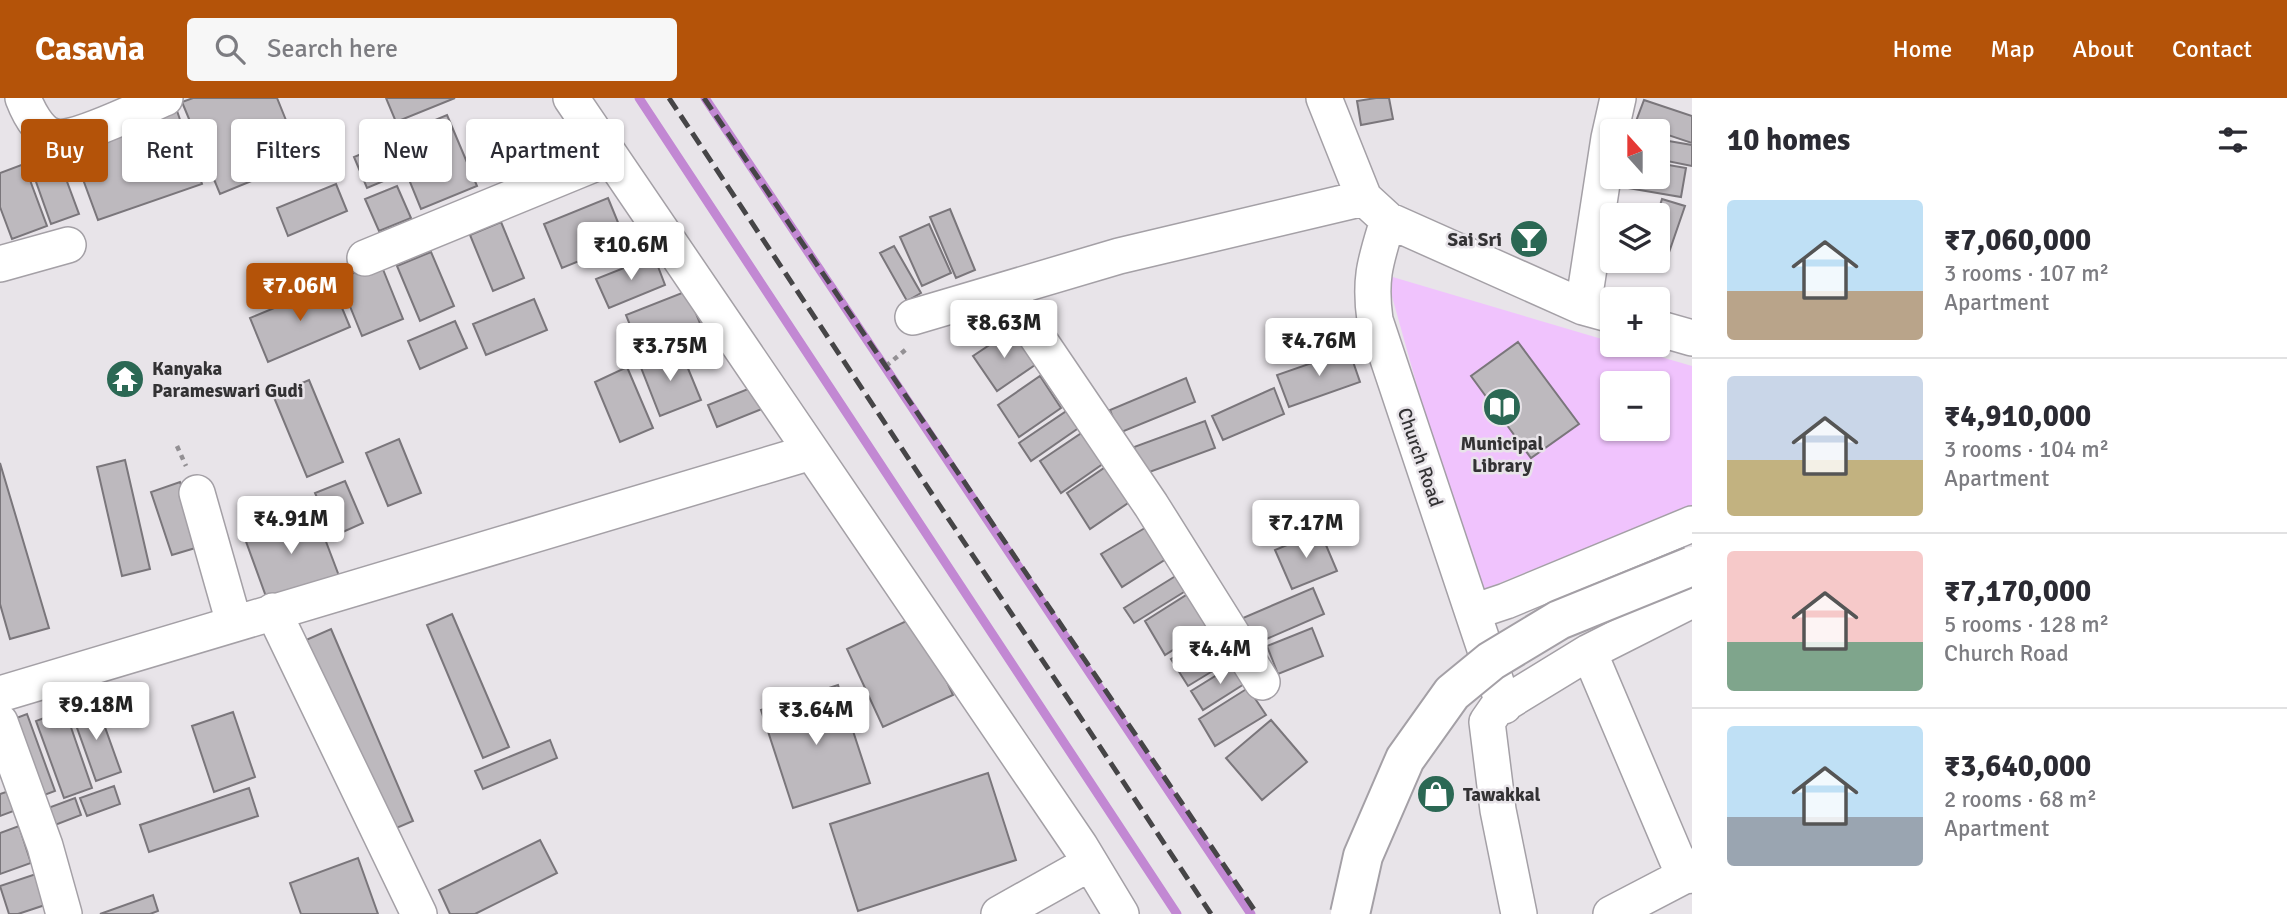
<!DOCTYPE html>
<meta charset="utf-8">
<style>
:root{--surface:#fff;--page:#f7f7f7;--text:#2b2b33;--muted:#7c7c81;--line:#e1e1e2;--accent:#b45309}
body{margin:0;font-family:Signika,sans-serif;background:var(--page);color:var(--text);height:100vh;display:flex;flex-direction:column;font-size:26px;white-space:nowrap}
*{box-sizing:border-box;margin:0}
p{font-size:23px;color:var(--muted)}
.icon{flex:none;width:38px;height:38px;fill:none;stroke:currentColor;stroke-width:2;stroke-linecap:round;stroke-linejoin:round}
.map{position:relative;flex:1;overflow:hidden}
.details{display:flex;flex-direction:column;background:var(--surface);width:595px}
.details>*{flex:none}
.hud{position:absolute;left:21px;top:21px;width:665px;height:63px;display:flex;gap:14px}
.needle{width:46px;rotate:339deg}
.controls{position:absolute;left:1600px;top:21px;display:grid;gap:14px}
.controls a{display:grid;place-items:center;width:70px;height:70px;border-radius:7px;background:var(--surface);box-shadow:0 2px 5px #0004;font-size:35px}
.price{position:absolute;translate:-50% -60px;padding:0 16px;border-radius:7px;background:#fff;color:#222;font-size:23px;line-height:46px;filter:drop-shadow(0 2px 4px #0008)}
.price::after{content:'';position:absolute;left:50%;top:42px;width:21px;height:16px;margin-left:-10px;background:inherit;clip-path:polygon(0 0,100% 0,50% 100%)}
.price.active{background:var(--accent);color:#fff}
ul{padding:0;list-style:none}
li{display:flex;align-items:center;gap:21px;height:175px;padding:0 35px}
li+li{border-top:2px solid var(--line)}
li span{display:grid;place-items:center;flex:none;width:196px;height:140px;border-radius:7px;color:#555}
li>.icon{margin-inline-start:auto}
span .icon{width:84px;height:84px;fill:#fffc;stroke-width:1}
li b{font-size:30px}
h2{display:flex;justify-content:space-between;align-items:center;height:84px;padding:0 35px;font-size:30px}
.tag{padding:0 24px;border-radius:7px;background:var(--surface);box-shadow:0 2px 5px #0004;font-size:24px;line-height:63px}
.tag.active{background:var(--accent);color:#fff}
header{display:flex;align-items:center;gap:42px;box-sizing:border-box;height:98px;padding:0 35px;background:var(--accent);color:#fff}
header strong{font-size:33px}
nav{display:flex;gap:38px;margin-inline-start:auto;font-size:24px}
.search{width:490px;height:63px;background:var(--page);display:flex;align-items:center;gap:18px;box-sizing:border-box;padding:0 24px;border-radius:7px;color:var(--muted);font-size:26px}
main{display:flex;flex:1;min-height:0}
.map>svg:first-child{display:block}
.green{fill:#f0c3fd;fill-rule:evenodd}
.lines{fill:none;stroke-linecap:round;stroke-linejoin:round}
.stream{stroke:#c288d3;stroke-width:9}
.building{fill:#bdb9be;stroke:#7a767b;stroke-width:2}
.minor-casing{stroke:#a4a0a6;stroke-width:38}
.path{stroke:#939094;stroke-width:4.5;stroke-dasharray:5 5;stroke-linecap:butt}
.minor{stroke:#fff;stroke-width:35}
.rail{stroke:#464547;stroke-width:5;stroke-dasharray:14 7;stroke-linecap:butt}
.major-bridge-casing{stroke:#a4a0a6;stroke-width:42;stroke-linecap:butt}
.major-bridge{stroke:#fff;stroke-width:38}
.labels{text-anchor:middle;stroke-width:5;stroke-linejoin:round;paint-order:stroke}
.poi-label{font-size:19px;font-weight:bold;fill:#333234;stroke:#e8e4e9;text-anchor:start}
.street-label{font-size:19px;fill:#333234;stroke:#e8e4e9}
</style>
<header>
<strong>Casavia</strong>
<div class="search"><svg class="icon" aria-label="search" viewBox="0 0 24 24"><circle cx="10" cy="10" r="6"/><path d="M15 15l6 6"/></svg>Search here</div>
<nav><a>Home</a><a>Map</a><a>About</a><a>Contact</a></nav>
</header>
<main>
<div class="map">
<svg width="1692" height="816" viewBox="0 0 1692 816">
<rect width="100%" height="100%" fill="#e8e4e9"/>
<!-- green -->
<path class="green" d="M1386,177L1612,244V247H1620L1692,268V407L1475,495ZM1612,285H1657V331H1612Z"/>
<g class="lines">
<!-- stream -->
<path class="stream" d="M639,0L1177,816
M705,0C888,272 1068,545 1251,816"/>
</g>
<!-- building -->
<path class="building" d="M193,0H277L302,62L220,96L182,4Z
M386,0H455L396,24Z
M1376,0H1389L1393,21L1361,27L1357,3Z
M1644,2L1692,18V45L1635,26Z
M175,7L202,86L98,122L70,46Z
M447,17L477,88L421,111L392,40Z
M1657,41L1692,47V68L1657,61Z
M373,51L386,82L367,90L354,59Z
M56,54L79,116L51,126L29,64Z
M1657,65L1686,70L1681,99L1616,88L1617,79H1657Z
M24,66L47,128L12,141L0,109V75Z
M336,86L347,113L288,138L277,110Z
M397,88L411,120L379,133L365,101Z
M608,100L626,144L562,170L544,126Z
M1662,101L1685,108L1665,166L1657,163V117Z
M950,111L975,172L956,180L930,119Z
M501,124L524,180L493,193L470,137Z
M929,126L951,175L922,188L900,139Z
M894,148L921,195L907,203L880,155Z
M431,154L454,208L420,223L397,168Z
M654,158L665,187L609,210L596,181Z
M380,164L403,221L362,238L339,181Z
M332,186L350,229L268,264L250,220Z
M687,193L701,228L640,252L626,217Z
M534,201L547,232L486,257L473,226Z
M455,223L467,250L420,271L408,243Z
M1012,232L1035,267L997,293L973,258Z
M1518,244L1579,326L1531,360L1471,278Z
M680,251L701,302L660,318L640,267Z
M1349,252L1360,284L1289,309L1277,277Z
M627,269L653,330L620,344L595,284Z
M1040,278L1061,310L1019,339L998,307Z
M1186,280L1195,304L1119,335L1110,312Z
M309,282L343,364L307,379L273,297Z
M758,287L767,309L717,329L708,307Z
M1274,290L1284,316L1223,342L1212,318Z
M1068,312L1080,329L1031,363L1019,345Z
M1205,323L1215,350L1144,376L1134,349Z
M1086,332L1107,363L1061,395L1040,363Z
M399,341L421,395L388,408L366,355Z
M125,362L150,471L122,478L97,369Z
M0,365L49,530L10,541L0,506Z
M1110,366L1134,401L1090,431L1067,395Z
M345,383L363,425L334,438L315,395Z
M180,384L202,448L172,457L151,394Z
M314,412L339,478L268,504L244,438Z
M1155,424L1174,456L1122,489L1101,456Z
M1320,433L1337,473L1292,491L1275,452Z
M1182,474L1192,489L1134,525L1124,510Z
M1313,490L1324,516L1255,546L1243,520Z
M1191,494L1212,527L1165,557L1145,523Z
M452,516L509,649L483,660L427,527Z
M917,518L953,597L883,629L847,551Z
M1312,530L1323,558L1278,576L1267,548Z
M331,531L413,723L387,734L306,542Z
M1218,533L1234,560L1188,588L1171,561Z
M1238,564L1249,583L1203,612L1191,593Z
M838,587L870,685L793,710L761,612Z
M1248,590L1266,617L1215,648L1199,621Z
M96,604L121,674L96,683L71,613Z
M65,612L92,690L64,700L36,623Z
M233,614L255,679L214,694L192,628Z
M27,616L55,693L39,699L11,622Z
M1271,622L1307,664L1262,702L1226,660Z
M550,642L557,660L483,691L475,673Z
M988,675L1016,762L858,813L830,726Z
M114,688L120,706L87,718L80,700Z
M249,690L258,718L149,754L140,727Z
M12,692L19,711L0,718V696Z
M75,700L81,717L55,727L48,710Z
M19,728L31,765L0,776V735Z
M540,742L557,775L475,816H450L439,792Z
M358,760L378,816H301L290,785Z
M39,775L48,806L18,816H9L0,788Z
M153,797L158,813L150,816H100Z"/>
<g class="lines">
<defs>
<path id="minor" d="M23,0C28,13 38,33 52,38C73,45 143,9 165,0
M571,0L1080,748L1121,816
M1324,0L1364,100L1388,122L1583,209L1612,217
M1388,122C1376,162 1369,179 1375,222L1504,608
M365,160L611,59
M0,166L68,147
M1006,193L1151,407L1262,584
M1583,209L1609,40L1618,0
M913,219L1119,158L1364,100
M1657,230L1692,240
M197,395L234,525
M273,513L419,816
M1473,514L1506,503L1692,426
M1589,554L1684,778L1692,777
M0,596L811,354
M0,624L45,748L64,816
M999,816L1090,765
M1519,816L1498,712L1487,624L1496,611L1589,554L1692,502
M1611,816L1684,778L1692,768"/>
</defs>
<!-- minor casing -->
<use href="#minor" class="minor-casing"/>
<!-- path -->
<path class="path" d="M886,268L909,249
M177,348L186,368"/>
<!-- minor -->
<use href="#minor" class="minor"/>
<!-- rail -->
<path class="rail" d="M669,0L1211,816
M704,0L1257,816"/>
<defs>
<path id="major-bridge" d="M1350,816L1363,758L1405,661L1452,595L1491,563L1559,522L1692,468"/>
</defs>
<!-- major-bridge casing -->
<use href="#major-bridge" class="major-bridge-casing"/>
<!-- major-bridge -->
<use href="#major-bridge" class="major-bridge"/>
</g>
<!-- icons -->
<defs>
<symbol id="bar-disc" viewBox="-11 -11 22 22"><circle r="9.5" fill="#2b6854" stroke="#e8e4e9"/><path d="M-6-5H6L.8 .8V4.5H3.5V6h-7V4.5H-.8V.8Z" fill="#fff"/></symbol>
<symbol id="temple-disc" viewBox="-11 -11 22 22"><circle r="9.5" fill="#2b6854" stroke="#e8e4e9"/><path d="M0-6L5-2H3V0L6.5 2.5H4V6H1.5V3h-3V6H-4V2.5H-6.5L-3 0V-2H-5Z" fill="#fff"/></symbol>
<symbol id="library-disc" viewBox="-11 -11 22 22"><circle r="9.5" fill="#2b6854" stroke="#e8e4e9"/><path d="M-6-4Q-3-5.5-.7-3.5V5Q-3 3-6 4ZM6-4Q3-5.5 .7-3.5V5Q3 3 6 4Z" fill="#fff"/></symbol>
<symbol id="shop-disc" viewBox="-11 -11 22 22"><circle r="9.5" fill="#2b6854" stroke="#e8e4e9"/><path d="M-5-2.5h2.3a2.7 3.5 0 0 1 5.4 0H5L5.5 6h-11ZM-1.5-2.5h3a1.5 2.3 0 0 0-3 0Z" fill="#fff"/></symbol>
</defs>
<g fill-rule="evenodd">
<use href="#bar-disc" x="1507" y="119" width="44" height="44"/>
<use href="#temple-disc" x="103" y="259" width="44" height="44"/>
<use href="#library-disc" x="1480" y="287" width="44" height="44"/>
<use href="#shop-disc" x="1414" y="674" width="44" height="44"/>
</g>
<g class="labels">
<!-- poi labels -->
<g class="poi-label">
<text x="1502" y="148" text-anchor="end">Sai Sri</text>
<text x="152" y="277">Kanyaka<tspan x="152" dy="22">Parameswari Gudi</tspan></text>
<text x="1502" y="352" text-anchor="middle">Municipal<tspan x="1502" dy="22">Library</tspan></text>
<text x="1463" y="703">Tawakkal</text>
</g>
<!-- street labels -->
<g class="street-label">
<text transform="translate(1421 359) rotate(71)" y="7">Church Road</text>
</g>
</g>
</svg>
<div class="controls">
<a><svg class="needle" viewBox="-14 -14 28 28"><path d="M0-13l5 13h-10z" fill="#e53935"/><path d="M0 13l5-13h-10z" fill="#7c7c81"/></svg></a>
<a><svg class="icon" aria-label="layers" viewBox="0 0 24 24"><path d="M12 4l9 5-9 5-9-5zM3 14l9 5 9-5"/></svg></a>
<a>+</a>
<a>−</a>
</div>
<b class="price" style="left:631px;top:184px">₹10.6M</b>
<b class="price active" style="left:300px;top:225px">₹7.06M</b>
<b class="price" style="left:1004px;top:262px">₹8.63M</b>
<b class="price" style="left:1319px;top:280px">₹4.76M</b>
<b class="price" style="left:670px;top:285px">₹3.75M</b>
<b class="price" style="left:291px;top:458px">₹4.91M</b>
<b class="price" style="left:1306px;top:462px">₹7.17M</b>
<b class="price" style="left:1220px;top:588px">₹4.4M</b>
<b class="price" style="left:96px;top:644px">₹9.18M</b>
<b class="price" style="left:816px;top:649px">₹3.64M</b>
<div class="hud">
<a class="tag active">Buy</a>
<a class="tag">Rent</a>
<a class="tag">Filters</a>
<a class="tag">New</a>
<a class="tag">Apartment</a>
</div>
</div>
<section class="details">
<h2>10 homes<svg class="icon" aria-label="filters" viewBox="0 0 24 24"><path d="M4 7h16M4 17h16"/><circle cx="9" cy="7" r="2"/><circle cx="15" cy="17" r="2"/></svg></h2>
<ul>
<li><span style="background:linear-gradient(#bfe0f5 65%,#b9a48a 0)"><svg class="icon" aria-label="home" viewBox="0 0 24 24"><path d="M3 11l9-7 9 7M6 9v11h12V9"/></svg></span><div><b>₹7,060,000</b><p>3 rooms · 107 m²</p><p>Apartment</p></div></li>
<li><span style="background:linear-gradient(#c9d6e8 60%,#c2b280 0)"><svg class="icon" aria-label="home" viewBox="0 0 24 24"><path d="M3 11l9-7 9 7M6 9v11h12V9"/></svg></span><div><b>₹4,910,000</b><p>3 rooms · 104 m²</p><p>Apartment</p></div></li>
<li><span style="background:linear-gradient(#f6c9c9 65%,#7fa58c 0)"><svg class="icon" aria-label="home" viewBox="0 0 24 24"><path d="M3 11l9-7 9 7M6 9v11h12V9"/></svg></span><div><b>₹7,170,000</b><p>5 rooms · 128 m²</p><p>Church Road</p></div></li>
<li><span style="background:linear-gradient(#bfe0f5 65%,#9aa5b1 0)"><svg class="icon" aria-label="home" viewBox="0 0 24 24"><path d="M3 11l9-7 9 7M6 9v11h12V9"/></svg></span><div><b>₹3,640,000</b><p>2 rooms · 68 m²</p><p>Apartment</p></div></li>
</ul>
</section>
</main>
